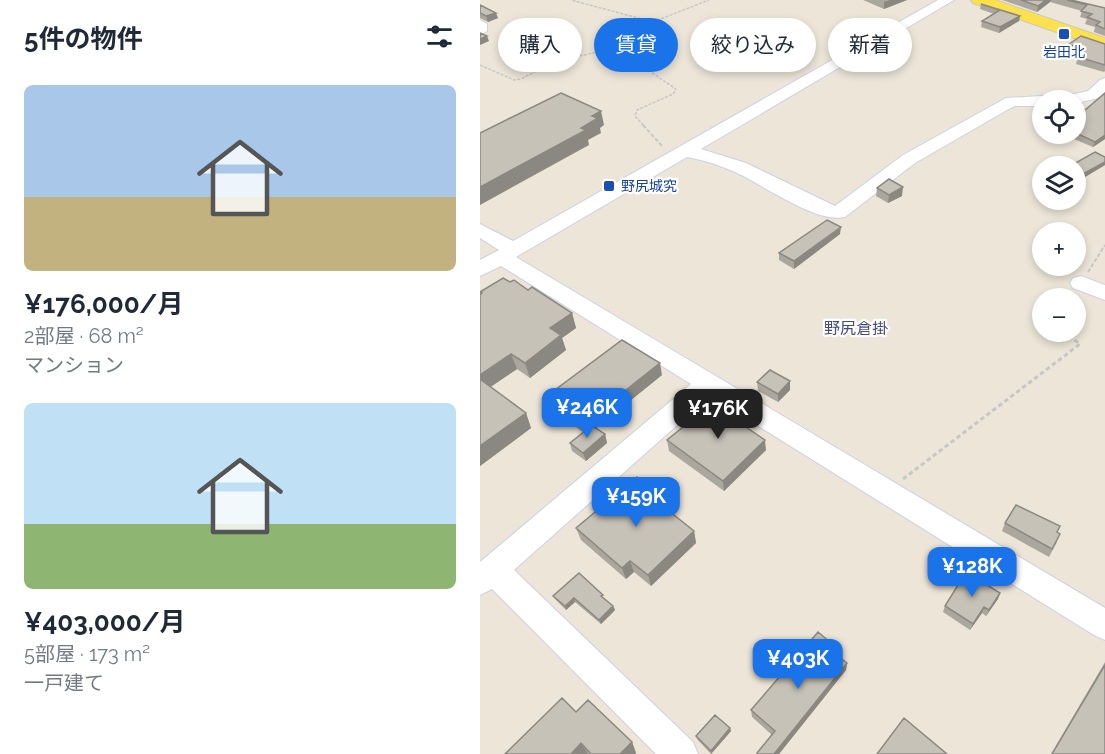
<!DOCTYPE html>
<html lang="ja">
<meta charset="utf-8">
<style>
:root{--surface:#fff;--page:#f6f6f7;--text:#1f2937;--muted:#747a83;--accent:#1a73e8}
body{margin:0;font-family:Raleway,"Noto Sans JP",sans-serif;background:var(--page);color:var(--text);height:100vh;display:flex;flex-direction:column;font-size:22px;white-space:nowrap}
*{box-sizing:border-box;margin:0}
p{font-size:20px;color:var(--muted)}
.icon{flex:none;width:33px;height:33px;fill:none;stroke:currentColor;stroke-width:2;stroke-linecap:round;stroke-linejoin:round}
.map{position:relative;flex:1;overflow:hidden}
.side{display:flex;flex-direction:column;background:var(--surface);width:480px}
.side>*{flex:none}
.top-card{position:absolute;left:18px;top:18px;width:516px;height:54px;display:flex;gap:12px}
.fabs{position:absolute;left:552px;top:90px;display:grid;gap:12px}
.fabs a{display:grid;place-items:center;width:54px;height:54px;border-radius:50%;background:var(--surface);box-shadow:0 3px 9px #0003;font-size:30px}
.price{position:absolute;translate:-50% -51px;padding:0 14px;border-radius:12px;background:var(--accent);color:#fff;font-size:20px;line-height:39px;filter:drop-shadow(0 2px 3px #0008)}
.price::after{content:'';position:absolute;left:50%;top:36px;width:18px;height:14px;margin-left:-9px;background:inherit;clip-path:polygon(0 0,100% 0,50% 100%)}
.price.on{background:#222;color:#fff}
ul{padding:0;list-style:none}
li{display:grid;align-content:center;gap:12px;height:318px;padding:0 24px}
li span{display:grid;place-items:center;height:186px;border-radius:9px;color:#555}
li>.icon{margin-inline-start:auto}
span .icon{width:108px;height:108px;fill:#fffc;stroke-width:1}
li b{font-size:26px}
h2{display:flex;justify-content:space-between;align-items:center;height:72px;padding:0 24px;font-size:26px}
.pill{padding:0 21px;border-radius:27px;background:var(--surface);box-shadow:0 3px 9px #0003;font-size:21px;line-height:54px}
.pill.on{background:var(--accent);color:#fff}
main{display:flex;flex:1;min-height:0}
.map>svg:first-child{display:block}
.lines{fill:none;stroke-linecap:round;stroke-linejoin:round}
.minor-casing{stroke:#ced0e3;stroke-width:2}
.major-casing{stroke:#c7c7c7;stroke-width:2}
.path-far2{stroke:#c7c7c7;stroke-width:1.5;stroke-dasharray:3 1.5;stroke-linecap:butt}
.path-far1{stroke:#c7c7c7;stroke-width:2;stroke-dasharray:4 2;stroke-linecap:butt}
.path{stroke:#c7c7c7;stroke-width:3;stroke-dasharray:4.5 3;stroke-linecap:butt}
.minor{fill:#fff;fill-rule:evenodd}
.major{fill:#fce14d;fill-rule:evenodd}
.wall{fill:#aba79e}
.shaded-wall{fill:#8b8881}
.building{fill:#c7c2b8;stroke:#8b8881;stroke-width:1.5}
.transit-dot{fill:#1a4fb4;stroke:#fff;stroke-width:2}
.labels{text-anchor:middle;stroke-width:4.5;stroke-linejoin:round;paint-order:stroke}
.far-transit-label{font-size:14px;fill:#164399;stroke:#fff}
.neighbourhood-label{font-size:16px;fill:#454b7d;stroke:#fff}
</style>
<main>
<section class="side">
<h2>5件の物件<svg class="icon" aria-label="filters" viewBox="0 0 24 24"><path d="M4 7h16M4 17h16"/><circle cx="9" cy="7" r="2"/><circle cx="15" cy="17" r="2"/></svg></h2>
<ul>
<li><span style="background:linear-gradient(#a9c7e8 60%,#c2b280 0)"><svg class="icon" aria-label="home" viewBox="0 0 24 24"><path d="M3 11l9-7 9 7M6 9v11h12V9"/></svg></span><div><b>¥176,000/月</b><p>2部屋 · 68 m²</p><p>マンション</p></div></li>
<li><span style="background:linear-gradient(#bfe0f5 65%,#8fb573 0)"><svg class="icon" aria-label="home" viewBox="0 0 24 24"><path d="M3 11l9-7 9 7M6 9v11h12V9"/></svg></span><div><b>¥403,000/月</b><p>5部屋 · 173 m²</p><p>一戸建て</p></div></li>
</ul>
</section>
<div class="map">
<svg width="625" height="754" viewBox="0 0 625 754">
<rect width="100%" height="100%" fill="#ece5d8"/>
<g class="lines">
<defs>
<path id="minor" d="M458,0H474L221,149L266,163L355,206L423,155L526,98L562,96L570,100H562V106H535L527,110L435,163L365,217C336,224 282,184 255,172C239,165 224,160 207,157L36,257L625,608V640L614,635L230,396L34,570L213,742L218,754H176L12,589L0,595V562L211,384L21,266L0,276V260L19,250L0,238V224L33,241Z
M0,20L7,24V31L0,35Z
M625,78V92L619,98L596,103V100H578L580,97L608,91L620,80Z
M601,276L625,285V300L593,288L590,283L593,278Z"/>
<path id="major" d="M491,0H515L625,38V49L493,3Z"/>
</defs>
<!-- minor casing -->
<use href="#minor" class="minor-casing"/>
<!-- major casing -->
<use href="#major" class="major-casing"/>
<!-- path-far2 -->
<path class="path-far2" d="M173,22L229,0
M164,39L171,53V72L196,89L193,94L157,110L155,116L164,126
M0,65L34,80L41,79L83,57L105,55L164,39L173,22L91,0"/>
<!-- path-far1 -->
<path class="path-far1" d="M163,125L183,147
M608,272L625,245"/>
<!-- path -->
<path class="path" d="M423,479L600,344L583,332"/>
<!-- minor -->
<use href="#minor" class="minor"/>
<!-- major -->
<use href="#major" class="major"/>
</g>
<!-- wall -->
<path class="wall" d="M383,0H427L404,9Z
M522,0H591L625,8V36L614,32L615,27L605,24L607,19L600,17L602,11L570,2L557,12Z
M501,4L540,16L539,21L519,33L501,27L502,21L514,14L500,9Z
M0,5L18,18L8,22L0,18Z
M589,44H625V71L624,72L596,64L598,57L600,55L587,51Z
M625,93V139L613,147L582,134H596L605,110Z
M625,157V165L600,180L596,177V166Z
M397,188L422,196L408,203L396,196Z
M360,234L314,269L299,260V253Z
M30,282L48,290L92,313L96,328L82,338L86,350L50,378L37,369L10,387L46,413L51,428L0,466V292Z
M182,375L116,428L125,434L127,443L106,461L92,451L90,443L103,432L88,421L84,409L87,407L79,402L75,390Z
M277,382L310,390L298,402L278,391Z
M267,417L268,428L286,450L244,491L189,451L187,440L222,418Z
M189,502L191,513L214,531L216,543L171,586L154,572L146,579L101,540L96,528Z
M525,523L580,526L577,533V542L569,557L522,531Z
M520,593L518,599L506,616L502,613L490,630L463,612L465,606Z
M73,596L124,598L133,606L135,610L121,624L95,602L86,610L75,599Z
M357,648L356,654L367,663L366,670L299,754H277V753L292,735L272,717L271,710Z
M625,662V754H571Z
M96,712L152,742L156,753L155,754H25Z
M251,731L231,754L217,739L216,736Z"/>
<!-- shaded-wall -->
<path class="shaded-wall" d="M410,0H427L404,9V2Z
M566,0H571L570,2L557,12L558,6Z
M16,13L18,18L8,22L6,16Z
M540,16L539,21L519,33L520,27Z
M7,36L9,41L0,45V39Z
M121,111L124,125L120,128L121,133L108,140L109,145L0,205V187L101,128L112,116Z
M625,135V139L613,147L615,142Z
M625,162V165L600,180L601,175Z
M423,187L422,196L408,203L409,195Z
M361,227L360,234L314,269V261Z
M92,313L96,328L82,338L86,350L50,378L45,363L70,328Z
M31,354L37,369L3,392L0,384V375Z
M180,363L182,375L108,435L104,423Z
M310,381V390L298,402V394Z
M46,413L51,428L0,466V446Z
M267,417L268,428L261,433L260,423Z
M125,434L127,443L106,461L103,453Z
M285,440L286,450L244,491L243,481Z
M189,502L192,514L184,507Z
M214,531L216,543L171,586L168,575Z
M150,561L154,572L146,579L142,568Z
M520,593L518,599L506,616L509,610Z
M94,598L95,602L86,610L85,606Z
M133,606L135,610L121,624L119,620Z
M504,607L502,613L490,630L493,624Z
M367,663L366,670L299,754H294Z
M250,728L251,731L231,754V751Z
M152,742L156,753L155,754H140Z
M101,743L108,754H91Z"/>
<!-- building -->
<path class="building" d="M541,0H566L558,6Z
M587,0H591L625,8V29L616,25L620,22L607,17L612,14L601,11L607,5Z
M501,4L540,16L520,27L502,21L520,10Z
M0,5L16,13L6,16L0,13Z
M0,33L7,36L0,39Z
M601,36L625,44V65L598,57L605,50L589,44Z
M81,93L121,111L112,116L118,118L101,128L106,130L0,187V133Z
M625,93V135L615,142L596,133V106L597,104L605,110Z
M615,152L625,157V162L601,175L596,173V166H590Z
M409,179L423,187L409,195L397,188Z
M347,220L361,227L314,261L299,253Z
M23,278L30,282L34,280L48,290L52,287L92,313L70,328L81,335L45,363L31,354L0,375V295L2,293L0,292Z
M142,340L180,363L104,423L84,409L93,402L75,390Z
M290,370L310,381L298,394L277,382Z
M0,379L46,413L0,446Z
M243,401L267,417L260,423L285,440L243,481L187,440L218,415L222,418Z
M110,427H114L125,434L103,453L90,443Z
M157,477L189,502L184,507L214,531L168,575L150,561L142,568L96,528Z
M536,505L580,526L577,532L580,534L572,549L525,523Z
M486,572L520,593L509,610L504,607L493,624L465,606Z
M99,573L123,595L121,596L133,606L119,620L94,598L85,606L73,596Z
M338,632L357,648L353,652L367,663L294,754H278L277,753L295,731L271,710Z
M625,665V754H572Z
M82,698L96,712L108,700L152,742L140,754H111L101,743L91,754H25Z
M235,715L250,728L231,751L216,736Z
M424,718L467,754H397Z"/>
<!-- markers -->
<g class="transit-dot">
<rect x="578" y="28" width="12" height="12" rx="3"/>
<rect x="123" y="180" width="12" height="12" rx="3"/>
</g>
<g class="labels">
<!-- far-transit labels -->
<g class="far-transit-label">
<text x="584" y="57">岩田北</text>
<text x="141" y="191" text-anchor="start">野尻城究</text>
</g>
<!-- neighbourhood labels -->
<g class="neighbourhood-label">
<text x="376" y="334">野尻倉掛</text>
</g>
</g>
</svg>
<div class="fabs">
<a><svg class="icon" aria-label="locate" viewBox="0 0 24 24"><circle cx="12" cy="12" r="6"/><path d="M12 2v4M12 18v4M2 12h4M18 12h4"/></svg></a>
<a><svg class="icon" aria-label="layers" viewBox="0 0 24 24"><path d="M12 4l9 5-9 5-9-5zM3 14l9 5 9-5"/></svg></a>
<a>+</a>
<a>−</a>
</div>
<b class="price" style="left:107px;top:439px">¥246K</b>
<b class="price on" style="left:238px;top:440px">¥176K</b>
<b class="price" style="left:156px;top:528px">¥159K</b>
<b class="price" style="left:492px;top:598px">¥128K</b>
<b class="price" style="left:318px;top:690px">¥403K</b>
<div class="top-card">
<a class="pill">購入</a>
<a class="pill on">賃貸</a>
<a class="pill">絞り込み</a>
<a class="pill">新着</a>
</div>
</div>
</main>
